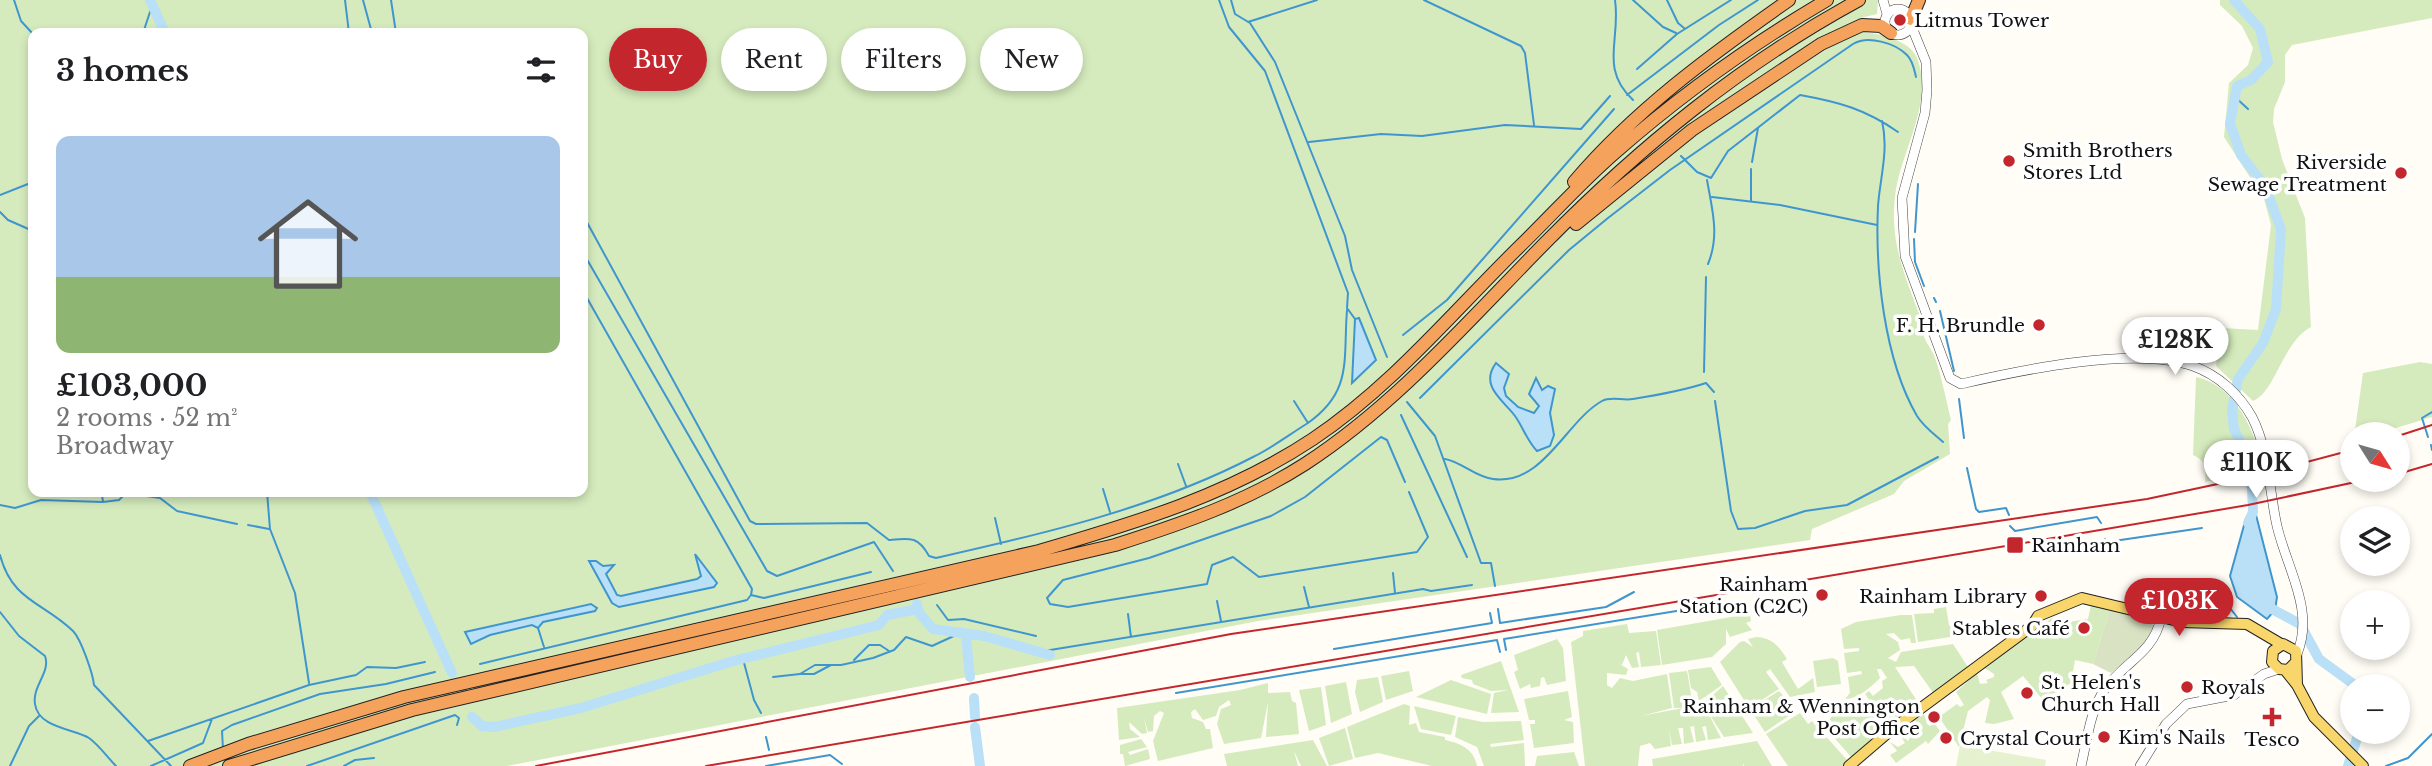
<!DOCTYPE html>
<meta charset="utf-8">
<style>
:root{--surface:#fff;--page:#f6f6f6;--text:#202124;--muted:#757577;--accent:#c4262e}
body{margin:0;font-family:"Libre Baskerville",serif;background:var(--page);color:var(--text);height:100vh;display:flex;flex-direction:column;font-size:26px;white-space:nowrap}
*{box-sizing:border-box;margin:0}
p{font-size:23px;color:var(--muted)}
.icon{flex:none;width:38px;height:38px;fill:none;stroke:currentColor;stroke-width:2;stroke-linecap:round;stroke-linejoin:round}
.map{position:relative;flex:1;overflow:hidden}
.drawer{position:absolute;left:28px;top:28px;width:560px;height:469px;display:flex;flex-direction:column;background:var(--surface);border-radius:14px;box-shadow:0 4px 10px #0003}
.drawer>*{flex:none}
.top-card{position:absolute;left:609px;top:28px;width:665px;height:63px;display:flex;gap:14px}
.needle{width:46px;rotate:127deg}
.tools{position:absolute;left:2340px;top:422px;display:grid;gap:14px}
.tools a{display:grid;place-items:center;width:70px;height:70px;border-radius:50%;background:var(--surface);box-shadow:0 4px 10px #0003;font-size:35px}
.price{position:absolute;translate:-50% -60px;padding:0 16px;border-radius:24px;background:#fff;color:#222;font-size:23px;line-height:46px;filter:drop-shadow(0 2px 4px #0008)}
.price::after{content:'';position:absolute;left:50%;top:42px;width:21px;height:16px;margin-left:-10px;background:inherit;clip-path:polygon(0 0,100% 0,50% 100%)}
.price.current{background:var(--accent);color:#fff}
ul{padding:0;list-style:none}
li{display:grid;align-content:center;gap:14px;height:371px;padding:0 28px}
li span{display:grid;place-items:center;height:217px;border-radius:14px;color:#555}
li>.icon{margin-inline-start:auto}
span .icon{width:126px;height:126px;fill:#fffc;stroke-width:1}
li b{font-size:30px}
h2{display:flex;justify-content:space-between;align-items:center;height:84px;padding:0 28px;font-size:30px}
.pill{padding:0 24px;border-radius:32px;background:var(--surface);box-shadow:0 4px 10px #0003;font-size:24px;line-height:63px}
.pill.current{background:var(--accent);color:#fff}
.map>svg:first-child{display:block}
.green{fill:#d5ebbd;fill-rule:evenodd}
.cemetery{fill:#d9e3c4}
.pitch{fill:#e6f2cf}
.water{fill:#b9e0f7;stroke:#3f96cf;stroke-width:2}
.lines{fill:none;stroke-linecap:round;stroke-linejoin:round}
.stream{stroke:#3f96cf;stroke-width:2}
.river{stroke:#b9e0f7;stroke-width:10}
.minor-casing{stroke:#444;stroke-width:10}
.major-casing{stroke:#222;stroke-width:12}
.highway-casing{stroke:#222;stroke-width:14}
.minor{stroke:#fff;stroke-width:9}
.major{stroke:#f9d66b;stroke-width:10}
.highway{stroke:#f5a25d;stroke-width:12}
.rail{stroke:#c4262e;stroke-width:2}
.poi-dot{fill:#c4262e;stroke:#fff;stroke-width:2.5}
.labels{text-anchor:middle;stroke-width:7;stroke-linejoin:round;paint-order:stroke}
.poi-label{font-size:19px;fill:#111;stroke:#fff;text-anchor:start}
</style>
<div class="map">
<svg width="2432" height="766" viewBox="0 0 2432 766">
<rect width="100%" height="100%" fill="#fffdf5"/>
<!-- green -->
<path class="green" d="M0,0H1878L1877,14L1860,18L1861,32C1878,33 1910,40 1917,58C1934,100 1903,148 1896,189C1888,240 1904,273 1921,319C1924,325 1922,333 1925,339C1928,346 1933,351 1935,358C1942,378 1946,400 1951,420L1948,424L1950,454L1904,481L1894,494L1812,529L1810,540L1258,621L507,766H0ZM33,33H583V492H33Z
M2220,0H2432V18L2292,45L2285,55V82L2274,109L2273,122L2282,159L2305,218L2311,327C2283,341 2275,393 2253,401L2216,366L2222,328L2258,330L2271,225L2264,199L2224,137L2229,83L2248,65L2253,48L2242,26L2220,5Z
M2420,362L2432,364V417L2376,434H2352V441L2345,443L2355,430L2363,373Z
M2196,377C2236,385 2256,433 2263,469L2205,482C2206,468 2206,461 2193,455Z
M2091,605L2110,609L2093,664L2075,660L2071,683L2043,700L2023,676L2001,692L2014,719L1994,724L1985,723L1990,700L1987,697L1968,711L1959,747L1939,717L1957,704L1960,707L1964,705L1956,692L1977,673L1980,684L1988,683L1986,680L1994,677V674L1983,667L2052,618L2055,624L2088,619Z
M1946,607L1949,625L1957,636L1918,642L1914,614L1934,613V609Z
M1743,615H1750L1751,621L1746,623L1752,630L1730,637L1726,629V644L1712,657L1662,665L1657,630Z
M1901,615H1912L1916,643H1911L1910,638L1901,640L1894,633L1886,634L1898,642L1900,650L1888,658L1896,662L1901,652L1953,644L1968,667L1934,694L1914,666L1895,667L1919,704L1888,726L1865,694L1869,691L1873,696L1883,688L1882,681L1887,678L1881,669H1877L1880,678C1871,687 1858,699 1845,699L1850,693L1848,677L1862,674L1861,671L1847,673L1844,653L1859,651V648L1844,649L1841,629L1856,622Z
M1627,624L1629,633L1656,631L1661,665L1641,667L1639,652L1636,653L1639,667L1632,668L1626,655L1622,665L1618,663L1628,669L1626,675L1607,673V685L1612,688L1620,678L1633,681L1667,674L1672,708L1641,716L1683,708H1674L1669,673L1687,671L1693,706L1702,705L1723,686L1753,733L1724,737L1706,709L1721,738L1708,740L1706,726L1702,727L1706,740L1696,742L1694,726L1690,727L1694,742L1684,744L1683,728H1678L1682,744L1672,745L1669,730L1671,746L1655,749L1650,743L1640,746L1638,766H1585L1571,642L1583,636V631Z
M1756,637C1772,637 1780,648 1787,659L1782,662L1798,689L1813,678L1815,692L1790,697L1770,669L1766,672L1779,689L1749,708L1720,662L1740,642L1744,641L1753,647L1748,639Z
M1557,639L1563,648L1566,681L1547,685L1544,677L1541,678L1540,686L1531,688L1530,684L1520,689L1514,672L1518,670L1514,655Z
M1833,658L1838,661L1841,684L1817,687L1813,661Z
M1501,661L1519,712L1491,713L1494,693L1508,690L1491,691L1473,684L1472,680L1462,678L1461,675Z
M1711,667L1722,685L1699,701L1697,692L1691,688L1688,670Z
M1409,671L1413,691L1386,700L1381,676Z
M1378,677L1383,702L1360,712L1355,692L1357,680Z
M1451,680L1491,694L1487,714L1416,697Z
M1346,682L1352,714L1331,723L1325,686Z
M1268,683V693L1290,692L1292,701L1296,703L1299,734L1266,737L1268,702L1261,738L1224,744L1217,724L1221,709L1231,705L1229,700L1219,707L1216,716L1203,720L1195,709L1191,712L1192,718L1203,722L1206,729H1210L1213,748L1158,761L1153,741L1164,713L1160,711L1154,716L1153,731L1148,732L1144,717L1147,733L1142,734L1129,722L1130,729L1140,737L1119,740L1117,708L1240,690Z
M1321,687L1326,725L1309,731L1299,690Z
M1568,691L1572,717L1564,720L1573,722L1574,743L1534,748L1530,724H1535V720H1529L1524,699Z
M1779,691L1796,711L1765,732L1750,709Z
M1863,699L1886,727L1852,758L1824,726L1843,703L1848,708Z
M1404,704L1410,706L1409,725L1416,723L1419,732L1445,737V740C1460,743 1474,749 1477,766H1432L1378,753L1355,758L1347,727Z
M1414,706L1456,716L1451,735L1421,729Z
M1800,713L1808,724L1812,721L1848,761L1843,766H1788L1766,734Z
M1924,714L1927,724L1930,726L1934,723L1940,731L1928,744L1926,741L1896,763L1890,755L1897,751L1890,742L1898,747L1905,743L1900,735L1895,734L1902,729L1901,734L1908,741L1911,736L1913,738L1916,733L1921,732L1915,720Z
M1458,717L1483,722L1521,721L1524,740L1490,744L1491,747L1524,743L1525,766H1484L1477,747L1455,737Z
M1345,728L1353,759L1329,766L1319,738Z
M1141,739L1147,747L1128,752L1130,755L1148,749L1150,759L1125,766L1123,754H1120V745Z
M1313,740L1327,766H1301L1294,751L1298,766H1227L1224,754Z
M1757,741L1772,766H1744L1743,763V766H1653L1652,759Z
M1574,752L1579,766H1535L1537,756Z"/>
<!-- cemetery -->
<path class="cemetery" d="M2110,609L2150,621L2156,629L2153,638L2111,673L2093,664Z"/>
<!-- pitch -->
<path class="pitch" d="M1960,745L2046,760L2045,766H1956Z"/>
<!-- water -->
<path class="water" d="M1359,318L1376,360L1352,383L1355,319Z
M1496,363L1509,374L1504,388L1506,396L1518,407L1534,413L1539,406L1529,394L1536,378L1542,390L1548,386L1555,389L1550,413L1554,435L1550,446L1537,451C1527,441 1523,427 1515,416C1503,400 1479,386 1496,363Z
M2255,511L2277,597L2275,610L2267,619L2237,597L2230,576L2246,518Z
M695,554L717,583L714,587L619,607L612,603L589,561H596L603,566L614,565L606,574L617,595L621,596L697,579L701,576Z
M591,604L597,608L595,611L543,622L538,628L532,625L490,635L471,644L465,632Z"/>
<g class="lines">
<!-- stream -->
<path class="stream" d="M14,0L21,21L33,34
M345,0L349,33
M363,0L372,33
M391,0L396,33
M1219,0L1229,27L1265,71L1348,293L1347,308L1355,319
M1231,0L1235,14L1250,23L1275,62L1345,236L1352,270L1387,357
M1424,0L1521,46L1525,53L1534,125
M1615,0C1621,40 1599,68 1633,100
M1633,0L1663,27L1676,33
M1667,0L1678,23L1684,28
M1248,22L1317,0
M143,33L152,6
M1637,69L1677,34L1731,0
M1627,95L1719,25L1758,0
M2235,97L2248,109
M1882,121C1889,150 1880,178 1878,206C1875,271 1884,359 1917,416C1924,427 1934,434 1943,442
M1309,142L1381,134L1422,136L1505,125L1581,129L1610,96
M1681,156L1697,172L1711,178L1728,151L1800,95C1839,102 1865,109 1898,132
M1752,162L1758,128
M1707,180C1712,209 1720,235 1708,264
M0,195L33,182
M1712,197L1780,205L1877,225
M1751,200V169
M0,212L8,220L33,231
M583,215L750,521L756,524L867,523L889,540C910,538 918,536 929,556L936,558C1043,534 1155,508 1253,457C1272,448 1290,434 1308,423
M1915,232L1918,184
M583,234L585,256L767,571L777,576L874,542L893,571
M1914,239L1915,262L1924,286
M583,291L752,589L751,595L764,598L871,572
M1934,298L1936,302
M1940,311L1954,371
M1403,335L1447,300L1614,109
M1704,372L1706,277
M1420,398L1569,250L1608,218L1670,170L1853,44C1868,35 1895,43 1907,55C1913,61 1914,69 1916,77
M1959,399L1964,438
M1294,401L1308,423C1353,391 1343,360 1347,310
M1715,401L1731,511L1738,529L1755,528L1805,511L1847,505L1938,457
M1407,402L1435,436L1481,563H1491L1495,586
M1401,415L1467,557
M2428,437L2422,418L2432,412
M2431,445L2432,450
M1445,459C1462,462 1475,477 1493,479C1543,486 1566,421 1602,401C1611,396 1623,401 1633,399C1658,395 1682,391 1706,383L1714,392
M1178,464L1186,486
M1967,468L1976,509L1979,512L2006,508L2009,515
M1405,482L1387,440L1381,437L1305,497L1271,516L1149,558L1063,580L1047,598L1050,604L1068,607L1207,584L1212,565L1233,557L1259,577L1417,552L1428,537L1409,492
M1103,489L1110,512
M267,492L270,529L295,593L309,683
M102,496L103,501
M0,505L15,508L41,500L103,502L119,500L126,493L160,498L177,511L237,524
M995,518L1001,544
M248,525L269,529
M2010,526L2015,531L2097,517L2101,523
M2105,539L2107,542L2202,528
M0,555C12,601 43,602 73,631C81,639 93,674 94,685L171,766
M1393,573L1395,593
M1304,587L1309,607
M2216,590L2237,617
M1217,601L1221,621
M937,605L948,620L964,619L1036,636
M1498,609L1500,623L1606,607L1634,592
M0,612L19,636L45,656C51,672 32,686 35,704C38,728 75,729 89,738C99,745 107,757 116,766
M1128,614L1131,637
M538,628L544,647
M1334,649L1492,623L1490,613
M1506,650L1504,639L1732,602
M1038,652L1423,589L1431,591L1472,585
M743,659L754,700L761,713
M854,660L869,645H880L889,651
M480,664L747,600L751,595
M800,674H814L831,665
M773,677L800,674L815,665H841L873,658L894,650L906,637L932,646L958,634
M1176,693L1497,640L1500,652
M766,737L769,750
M148,741L309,685L356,675L367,667L396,668L425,662
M223,749L222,731L232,725L320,694L386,684L435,672
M10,766L29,726L39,716
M151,766L203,743L212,719
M307,766L455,715L459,718L457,725
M344,766L355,760L374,758
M766,766L830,755L842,764
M2386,766L2408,758L2432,734"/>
<!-- river -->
<path class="river" d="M150,0L165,33
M2234,0L2260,29L2268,62L2251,80L2237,86L2230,124L2241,155L2265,186L2281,229L2276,309L2263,343L2238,379L2232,410L2234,429L2245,451L2252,489L2253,512L2248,523
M370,492L452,673
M2267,601L2272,609L2300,624L2319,659L2356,686
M917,604L919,613L933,629L984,636L1050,655
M966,636L970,677
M974,698L975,717
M472,717L482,726L494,727L581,708L733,661L879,625L887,615L918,609
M975,727L980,766
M2348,766L2359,732"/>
<defs>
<path id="minor" d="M1883,0L1887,14
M1885 22a13 13 0 1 1 26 0a13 13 0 1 1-26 0Z
M1911,25L1926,62L1927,90L1925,113L1902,198L1905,256L1950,378L1961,384C2021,370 2133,346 2193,366C2218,375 2239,394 2252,417C2269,450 2269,490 2277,526C2287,569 2315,610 2297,654
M2081,766C2087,741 2090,710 2105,689C2125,661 2153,654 2161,618
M2140,766L2166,724L2187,704L2234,695L2264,674L2279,669"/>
<path id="major" d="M2296,662L2288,670L2279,669L2272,662L2273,651L2283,644L2296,651L2297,685
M2285,670L2297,685L2314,717L2363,766
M1849,766L1890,731L2032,626L2038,616L2082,598L2182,622L2247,624L2281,644"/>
<path id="highway" d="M1911,19L1919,0
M1574,182C1635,110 1712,54 1789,0
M1576,224L1692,130L1821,44L1862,25L1881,26L1891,33
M190,766L248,744L404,697L1039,551C1135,523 1229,495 1313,439C1391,387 1452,313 1518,248C1551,216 1582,181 1617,151C1682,94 1752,44 1827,0
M229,766L412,710L1115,545C1181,524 1246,502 1305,464C1396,405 1470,319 1546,242C1640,147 1741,64 1859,0"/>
</defs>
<!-- minor casing -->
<use href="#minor" class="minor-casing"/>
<!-- major casing -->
<use href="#major" class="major-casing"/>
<!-- highway casing -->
<use href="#highway" class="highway-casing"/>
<!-- minor -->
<use href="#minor" class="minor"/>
<!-- major -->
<use href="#major" class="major"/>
<!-- highway -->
<use href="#highway" class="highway"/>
<!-- rail -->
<path class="rail" d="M2398,436L2432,425
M2398,474L2432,464
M536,766L1231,634L2147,499L2246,478L2352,450
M706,766L2248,505L2365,480"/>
</g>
<!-- markers -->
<g class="poi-dot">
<circle cx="1900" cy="20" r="7"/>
<circle cx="2009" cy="161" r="7"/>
<circle cx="2401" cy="173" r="7"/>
<circle cx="2039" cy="325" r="7"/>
<rect x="2006" y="536" width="18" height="18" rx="3.5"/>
<circle cx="1822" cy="595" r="7"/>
<circle cx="2041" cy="596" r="7"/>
<circle cx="2084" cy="628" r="7"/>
<circle cx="2187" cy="687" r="7"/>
<circle cx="2027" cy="693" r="7"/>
<circle cx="1934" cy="717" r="7"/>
<path d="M2268.5 706.5h7v7h7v7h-7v7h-7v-7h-7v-7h7z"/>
<circle cx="2104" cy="737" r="7"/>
<circle cx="1946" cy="738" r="7"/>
</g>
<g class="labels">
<!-- poi labels -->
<g class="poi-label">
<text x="1914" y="27">Litmus Tower</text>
<text x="2023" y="157">Smith Brothers<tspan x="2023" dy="22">Stores Ltd</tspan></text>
<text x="2387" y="169" text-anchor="end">Riverside<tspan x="2387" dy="22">Sewage Treatment</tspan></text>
<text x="2025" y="332" text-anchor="end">F. H. Brundle</text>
<text x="2031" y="552">Rainham</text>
<text x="1808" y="591" text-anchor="end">Rainham<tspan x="1808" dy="22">Station (C2C)</tspan></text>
<text x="2027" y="603" text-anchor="end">Rainham Library</text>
<text x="2070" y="635" text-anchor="end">Stables Café</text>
<text x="2041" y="689">St. Helen's<tspan x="2041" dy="22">Church Hall</tspan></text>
<text x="2201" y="694">Royals</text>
<text x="1920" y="713" text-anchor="end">Rainham &amp; Wennington<tspan x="1920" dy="22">Post Office</tspan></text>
<text x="2118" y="744">Kim's Nails</text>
<text x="1960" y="745">Crystal Court</text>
<text x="2272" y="746" text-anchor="middle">Tesco</text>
</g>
</g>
</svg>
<div class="tools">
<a><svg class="needle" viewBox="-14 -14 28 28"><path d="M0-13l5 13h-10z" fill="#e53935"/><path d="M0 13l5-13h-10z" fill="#757577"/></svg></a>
<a><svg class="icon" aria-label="layers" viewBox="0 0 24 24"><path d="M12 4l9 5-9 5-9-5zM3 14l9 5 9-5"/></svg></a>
<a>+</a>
<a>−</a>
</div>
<b class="price" style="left:2175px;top:377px">£128K</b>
<b class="price" style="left:2256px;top:500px">£110K</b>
<b class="price current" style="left:2179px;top:638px">£103K</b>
<div class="top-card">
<a class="pill current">Buy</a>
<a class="pill">Rent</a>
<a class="pill">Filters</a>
<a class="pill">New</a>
</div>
<section class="drawer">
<h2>3 homes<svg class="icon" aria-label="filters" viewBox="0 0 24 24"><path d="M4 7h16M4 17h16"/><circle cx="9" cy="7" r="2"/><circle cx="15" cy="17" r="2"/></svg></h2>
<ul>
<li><span style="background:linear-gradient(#a9c7e8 65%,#8fb573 0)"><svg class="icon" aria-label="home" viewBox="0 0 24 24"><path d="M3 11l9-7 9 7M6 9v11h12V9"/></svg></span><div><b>£103,000</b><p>2 rooms · 52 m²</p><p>Broadway</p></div></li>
</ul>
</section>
</div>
